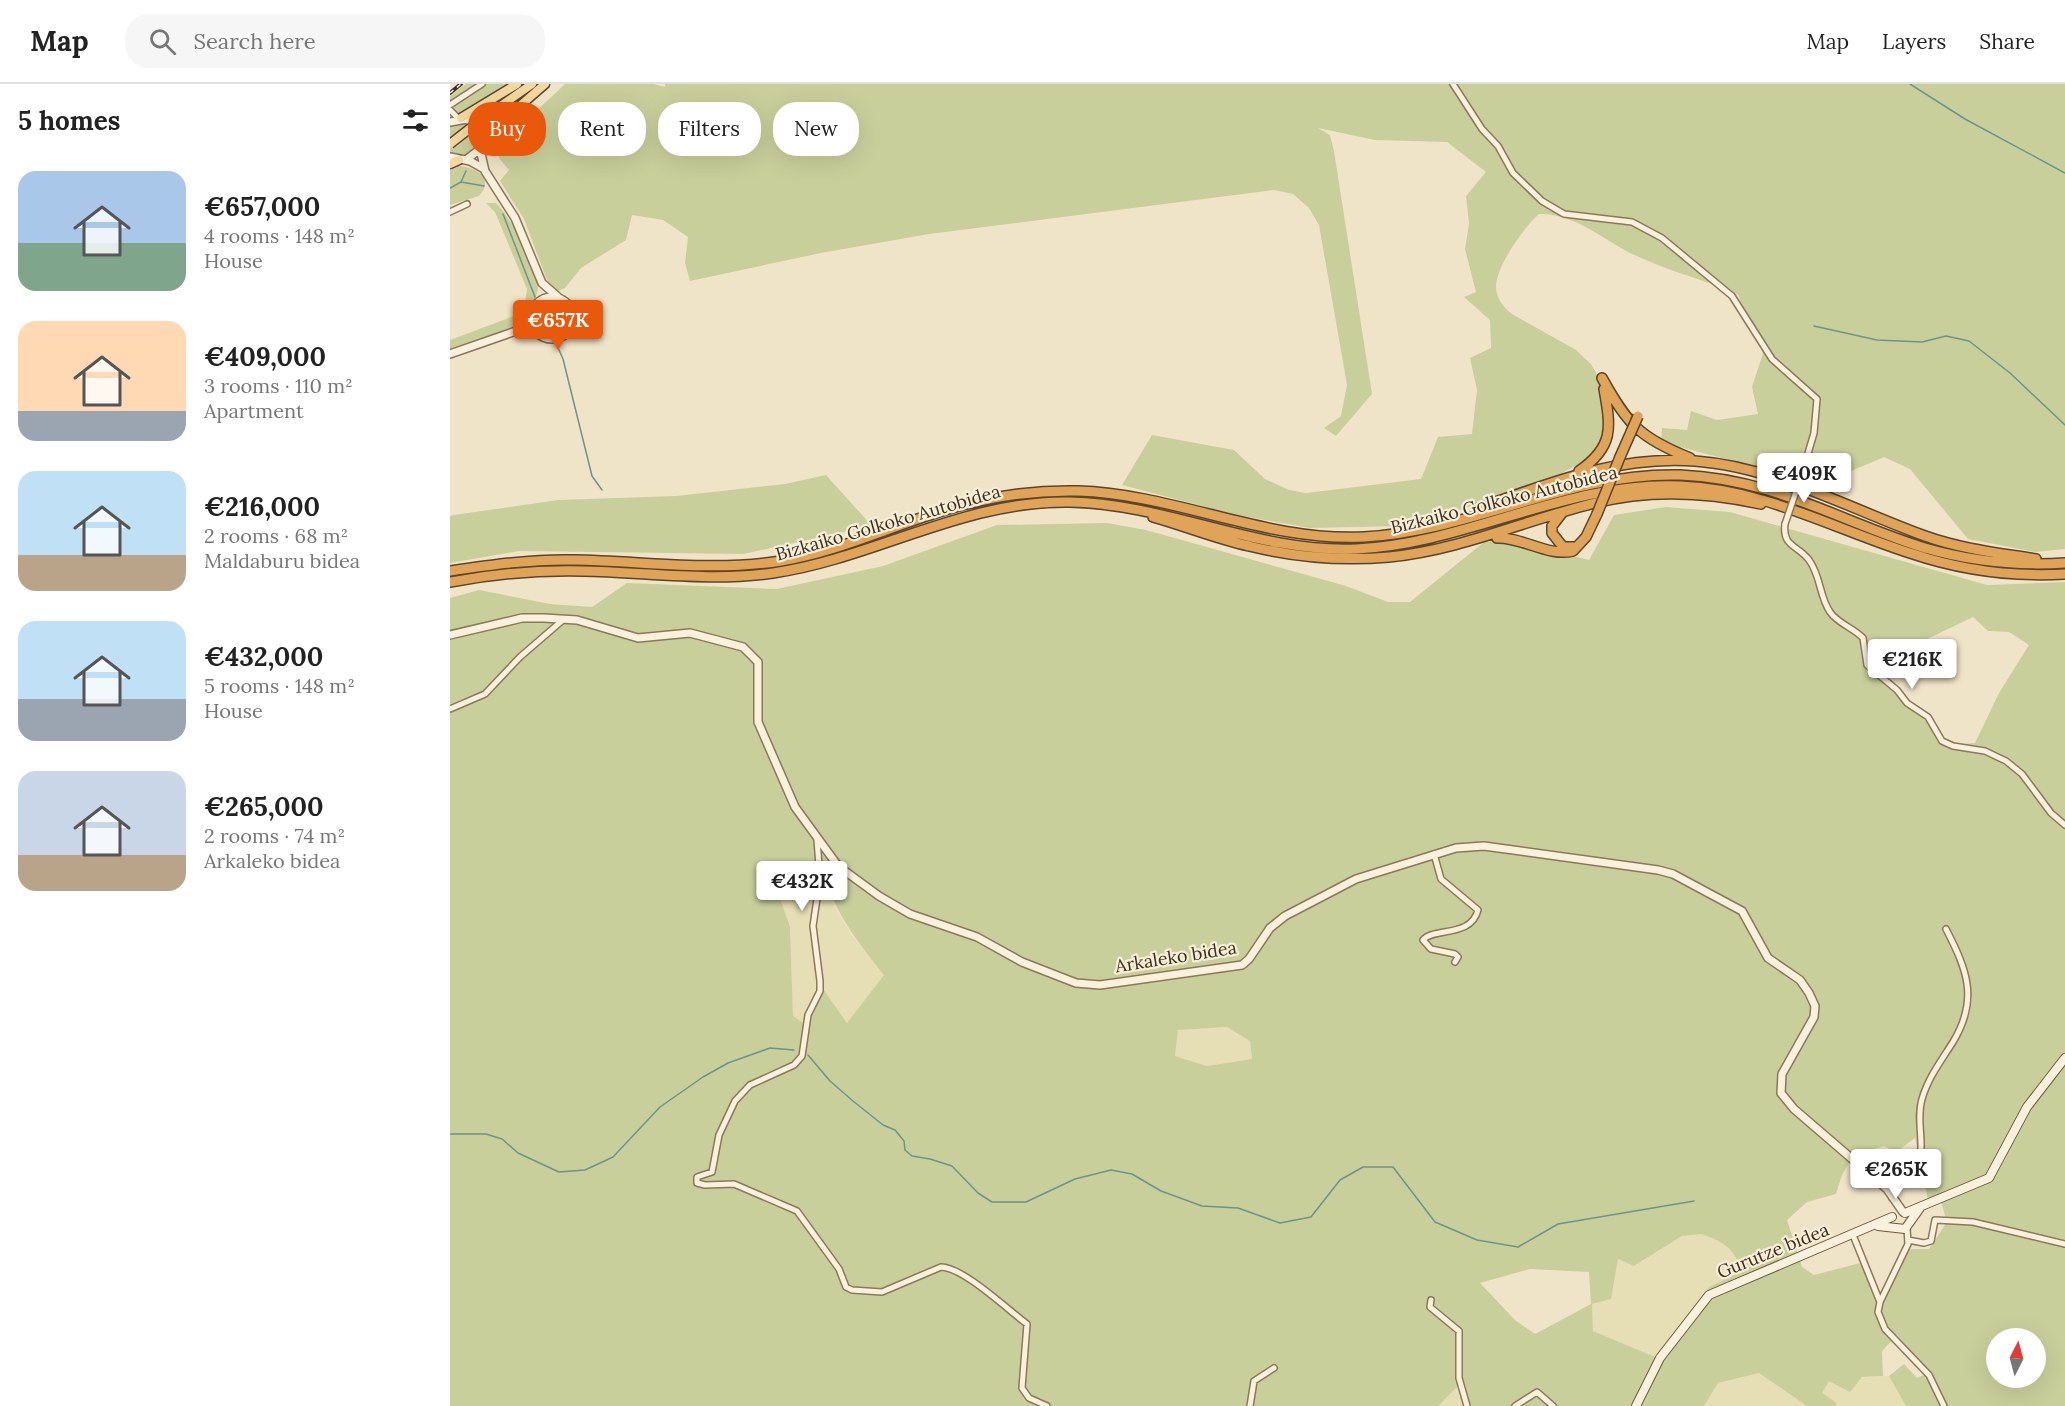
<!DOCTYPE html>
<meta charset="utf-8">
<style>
:root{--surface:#fff;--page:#f6f6f6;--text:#222;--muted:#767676;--line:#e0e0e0;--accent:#ea580c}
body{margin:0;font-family:Lora,serif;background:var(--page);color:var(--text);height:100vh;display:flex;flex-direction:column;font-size:22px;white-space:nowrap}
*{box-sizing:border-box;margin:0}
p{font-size:20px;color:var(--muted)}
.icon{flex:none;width:33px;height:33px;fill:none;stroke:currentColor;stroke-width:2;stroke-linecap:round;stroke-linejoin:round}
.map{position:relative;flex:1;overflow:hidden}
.sheet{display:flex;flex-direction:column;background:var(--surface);width:450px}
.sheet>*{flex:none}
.hud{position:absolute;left:18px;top:18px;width:570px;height:54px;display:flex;gap:12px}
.needle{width:39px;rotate:6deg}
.tools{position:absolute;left:1536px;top:1244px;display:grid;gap:12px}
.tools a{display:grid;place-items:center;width:60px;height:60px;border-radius:50%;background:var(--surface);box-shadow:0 6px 24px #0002;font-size:30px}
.price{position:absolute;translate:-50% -51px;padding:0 14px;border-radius:6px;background:#fff;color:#222;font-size:20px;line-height:39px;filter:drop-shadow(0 2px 3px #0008)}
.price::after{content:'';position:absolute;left:50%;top:36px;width:18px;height:14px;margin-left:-9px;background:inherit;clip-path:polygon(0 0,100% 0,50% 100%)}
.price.current{background:var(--accent);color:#fff}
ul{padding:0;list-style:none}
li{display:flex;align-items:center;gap:18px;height:150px;padding:0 18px}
li span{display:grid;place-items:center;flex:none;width:168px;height:120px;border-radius:18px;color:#555}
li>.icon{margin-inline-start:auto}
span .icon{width:72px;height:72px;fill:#fffc;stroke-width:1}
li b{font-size:26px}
h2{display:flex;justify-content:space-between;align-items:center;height:72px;padding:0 18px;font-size:26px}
.tag{padding:0 21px;border-radius:24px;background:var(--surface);box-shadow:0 6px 24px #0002;font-size:21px;line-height:54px}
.tag.current{background:var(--accent);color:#fff}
header{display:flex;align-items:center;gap:36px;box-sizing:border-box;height:84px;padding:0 30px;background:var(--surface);border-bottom:2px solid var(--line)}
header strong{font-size:28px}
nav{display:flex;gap:33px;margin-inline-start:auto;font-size:21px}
.search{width:420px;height:54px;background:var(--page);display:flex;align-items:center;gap:15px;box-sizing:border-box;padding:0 21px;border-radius:24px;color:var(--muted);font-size:22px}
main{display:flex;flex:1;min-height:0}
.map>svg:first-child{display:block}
.farmland{fill:#e6deb5}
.green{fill:#c9cf9b;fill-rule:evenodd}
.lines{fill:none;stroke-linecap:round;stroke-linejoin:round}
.stream{stroke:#6f938a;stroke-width:1.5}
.minor-casing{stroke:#8d765c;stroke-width:8}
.tertiary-casing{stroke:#8d765c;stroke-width:10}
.secondary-casing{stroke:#6f573f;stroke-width:10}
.primary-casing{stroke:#5b4430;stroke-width:11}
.motorway-casing{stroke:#5b4430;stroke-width:12}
.minor{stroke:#faf1dc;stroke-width:5}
.tertiary{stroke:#faf1dc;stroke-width:7}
.secondary{stroke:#faf1dc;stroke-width:8}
.primary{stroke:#f3d9a0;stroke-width:8}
.motorway{stroke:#e0a458;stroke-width:9}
.rail-casing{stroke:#3d2e20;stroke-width:4}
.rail{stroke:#f7eed8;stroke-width:1.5;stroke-dasharray:4.5;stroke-linecap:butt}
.minor-bridge-casing{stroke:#8d765c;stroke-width:8;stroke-linecap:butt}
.primary-bridge-casing{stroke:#5b4430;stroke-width:11;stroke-linecap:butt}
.motorway-bridge-casing{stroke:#5b4430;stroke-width:12;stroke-linecap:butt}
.minor-bridge{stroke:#faf1dc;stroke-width:5}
.primary-bridge{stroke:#f3d9a0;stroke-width:8}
.motorway-bridge{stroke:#e0a458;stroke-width:9}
.labels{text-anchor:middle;stroke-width:4.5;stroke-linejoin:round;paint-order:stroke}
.street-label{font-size:18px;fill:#3d2e20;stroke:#f7eed8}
</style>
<header>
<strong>Map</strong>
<div class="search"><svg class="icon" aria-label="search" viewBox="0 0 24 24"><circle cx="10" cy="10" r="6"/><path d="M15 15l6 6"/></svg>Search here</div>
<nav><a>Map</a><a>Layers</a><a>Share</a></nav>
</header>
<main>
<section class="sheet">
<h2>5 homes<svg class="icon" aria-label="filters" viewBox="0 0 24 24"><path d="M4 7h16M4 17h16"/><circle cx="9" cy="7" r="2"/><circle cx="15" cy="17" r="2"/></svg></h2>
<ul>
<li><span style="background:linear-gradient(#a9c7e8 60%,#7fa58c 0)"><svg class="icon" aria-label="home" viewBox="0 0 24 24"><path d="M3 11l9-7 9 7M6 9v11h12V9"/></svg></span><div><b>€657,000</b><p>4 rooms · 148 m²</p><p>House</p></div></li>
<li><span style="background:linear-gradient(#ffd9b3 75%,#9aa5b1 0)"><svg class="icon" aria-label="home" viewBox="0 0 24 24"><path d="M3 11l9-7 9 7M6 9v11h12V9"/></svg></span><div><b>€409,000</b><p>3 rooms · 110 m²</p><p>Apartment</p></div></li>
<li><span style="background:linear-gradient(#bfe0f5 70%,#b9a48a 0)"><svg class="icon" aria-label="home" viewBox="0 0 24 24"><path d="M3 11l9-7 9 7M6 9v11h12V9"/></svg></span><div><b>€216,000</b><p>2 rooms · 68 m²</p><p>Maldaburu bidea</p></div></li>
<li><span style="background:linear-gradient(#bfe0f5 65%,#9aa5b1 0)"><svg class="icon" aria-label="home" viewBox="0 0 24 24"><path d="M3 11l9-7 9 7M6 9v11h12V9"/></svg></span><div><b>€432,000</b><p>5 rooms · 148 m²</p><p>House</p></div></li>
<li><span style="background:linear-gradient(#c9d6e8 70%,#b9a48a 0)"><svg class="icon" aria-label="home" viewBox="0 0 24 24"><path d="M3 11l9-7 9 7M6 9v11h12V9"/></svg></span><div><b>€265,000</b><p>2 rooms · 74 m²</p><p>Arkaleko bidea</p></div></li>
</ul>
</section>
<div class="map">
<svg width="1615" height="1322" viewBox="0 0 1615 1322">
<rect width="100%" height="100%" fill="#f0e4c8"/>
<!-- farmland -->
<path class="farmland" d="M375,796L384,822L402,851L434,891L397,939L356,940L343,932L340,844L326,803Z
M777,943L800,957L802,975L757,982L725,972L728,946Z
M1251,1150L1269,1155L1289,1174L1292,1188L1259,1203L1205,1273L1143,1247L1142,1220L1161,1215L1168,1175L1185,1182L1232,1152Z
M1309,1289L1357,1322H1254L1268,1299Z
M1439,1292L1456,1322H1385L1387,1319L1371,1309L1379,1296Z
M1010,1300L1017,1322H988Z"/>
<!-- green -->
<path class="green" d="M16,0H59L0,36V12Z
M115,0H204L215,3V0H1615V465L1585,468L1518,455L1460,385L1434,373L1371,400L1211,358L1212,344L1237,346L1241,327L1267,336L1308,330L1302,303L1313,269L1288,211C1256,196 1221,188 1189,173C1156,159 1127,129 1089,130C1074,143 1047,181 1046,202C1046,214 1053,223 1062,230L1126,266L1141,280L1148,292L1155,327V352L1143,372L1107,392L1007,427L952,442L860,444L787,431L672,401L702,351L784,366L815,395L839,406L856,409L971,395L988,353L1022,350L1027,306L1020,274L1041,264L1040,236L1014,213L1026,208L1015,165L1019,139L1016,112L1036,88L997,58L925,56L868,44L880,51L884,67L922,310L886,352L874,344L891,332L897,301L869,141L859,124L843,110L824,106L479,150L371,169L240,197L235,179L238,153L213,136L182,131L176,156L131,184L115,204L108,207L101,204L97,196L74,135L50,97L59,86L49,74V62Z
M13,38L26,46L28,61C21,72 11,75 0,68V42Z
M7,82C24,82 46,94 29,112L0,121V85Z
M36,119H46C60,133 88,182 88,202C88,214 77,231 70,240L0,267V256L69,230L75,219L77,205L45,128Z
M86 234a17 17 0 1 1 34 0a17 17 0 1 1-34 0Z
M376,391L422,442L293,470L69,467L0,479V432L4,431L108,416L226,412L335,400Z
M1216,423L1280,428L1537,501L1615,498V1322H1456L1439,1292L1454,1280L1467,1294L1478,1289L1447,1251L1432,1267L1433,1292L1412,1293L1400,1308L1379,1297L1372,1309L1387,1319L1385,1322H1357L1309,1289L1268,1299L1254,1322H1017L1010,1300L988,1322H0V514L29,506L100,520L142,523L177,499L327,505L433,482L547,441L657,439L696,446L896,502L938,518H960L1034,458L1058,456L1139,476L1164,431ZM1523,533L1538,547L1559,548L1579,561L1549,609L1525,659L1500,661L1426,587L1450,568ZM375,796C388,833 410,861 434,891L397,939L371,902L355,940L343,932L340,843L326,803ZM777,943L800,957L802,975L757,982L725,972L728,946ZM1465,1054L1478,1116L1491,1118L1497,1138L1479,1165H1459L1435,1210H1423L1414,1178L1364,1191L1352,1183L1337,1136L1357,1118L1386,1110C1396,1077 1400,1071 1434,1062L1446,1068ZM1251,1150C1272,1156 1287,1166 1291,1188L1259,1203L1205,1273L1143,1247L1142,1220L1161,1215L1168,1175L1184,1182L1232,1152ZM1080,1185L1139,1188L1141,1220L1085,1250L1065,1236L1030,1199ZM1546,1254H1586V1293H1546Z"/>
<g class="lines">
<!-- stream -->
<path class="stream" d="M1460,0L1515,35L1615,89
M11,98L34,102
M0,104L11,98L16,87
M53,130L85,213
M90,224L102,247
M1364,242L1427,256L1472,258L1496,252L1519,257L1560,289L1615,341
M106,259L113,275L142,392L152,406
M358,971L380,997L403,1017L433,1041L445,1046L454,1057L455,1066L462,1072L480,1075L502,1082L528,1109L542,1118H576L625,1095L661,1086L682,1090L711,1107L752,1122L788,1124L830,1139L861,1133L890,1096L913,1083H943L985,1138L1027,1156L1068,1163L1108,1140L1244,1117
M0,1050H36L52,1055L68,1069L109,1088L135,1086L163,1073L210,1023L253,993L278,979L320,964L344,966"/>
<defs>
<path id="minor" d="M1003,0L1032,45L1048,62L1063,89L1092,117L1114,130L1182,138L1212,154L1282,212L1322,275L1367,315L1364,349L1351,393
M0,21L32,0
M0,26L8,34
M0,128L17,120
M1335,440C1332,463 1348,461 1359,476C1371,492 1369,512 1380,528C1387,539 1404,544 1413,554L1417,581L1447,606L1457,619L1478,633L1492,657L1503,662L1535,667L1556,677L1572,690L1601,729L1615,741
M0,625L35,610L70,573L114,535
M367,756L370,794L363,842L370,897V907L358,931L352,972L344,981L300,1001L285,1017L269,1051L262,1088L247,1093V1099L255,1101L284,1100L347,1127L389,1185L396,1203L402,1206L432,1208L491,1183C513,1183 558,1226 577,1240L572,1304L579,1314L597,1322
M984,770L991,795L1028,826C1021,854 984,843 973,856L981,865L1005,870L1008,873L1005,878
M1442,1114L1446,1100L1470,1075C1474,1056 1466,1035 1472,1015C1478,994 1491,977 1503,958C1529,915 1517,886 1496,845
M1457,1144L1458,1160L1430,1218L1428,1228L1435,1245L1479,1291L1494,1322
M1403,1151L1430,1218
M1458,1156L1474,1159L1481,1157L1485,1136L1523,1138L1615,1160
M981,1216L980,1223L1009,1247V1294L1017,1322
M800,1322L804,1297L824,1284
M1065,1322L1087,1308L1103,1322"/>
<path id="tertiary" d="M0,38L17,35L31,47L30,65L16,76
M30,65L35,87L65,134L92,199L108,213
M0,73L20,77L34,85
M81 234a21 21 0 1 1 42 0a21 21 0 1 1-42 0Z
M0,270L66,247L87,248
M0,551L72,534H94L127,536L188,554L240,549L293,563L308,578V638L345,723L388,782L429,812L460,830L527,853L572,878L626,899L650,901L792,881L799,875L820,844L835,832L906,795L1006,764L1034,762L1208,786L1223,790L1292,827L1318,874L1350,896L1359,909L1365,922L1364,933L1332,990L1331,1009L1344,1025L1437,1105L1453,1128"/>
<path id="secondary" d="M1455,1129L1539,1094L1577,1023L1615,974
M1428,1142L1455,1145L1470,1124
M1186,1322L1210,1274L1259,1211L1442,1133"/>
<path id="primary" d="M11,34L67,0
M32,35L82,0
M33,54L95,0
M0,80L9,76"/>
<path id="motorway" d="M1152,294C1178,341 1190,354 1240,374
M1170,373L1181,348
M1129,387C1164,363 1161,344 1154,305
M1029,424C1100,399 1169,371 1245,377C1326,383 1400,425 1475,452C1511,465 1549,469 1586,475
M1112,429L1102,442V449L1113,463H1124
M703,433C735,442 767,455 799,462C844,473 893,477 939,473C1011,466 1075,436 1145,419C1200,405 1256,408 1311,420
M1047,454C1073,453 1098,473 1123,467L1136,453L1147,430
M0,487C41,481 82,475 124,476C193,477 262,488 331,477C386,468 437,444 489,428C535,413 580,406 628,407C726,410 815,458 914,453C1023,447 1119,388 1230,391C1326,395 1388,437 1475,464C1520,477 1568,482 1615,479
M0,498C43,490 88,486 132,487C195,488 260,498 323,489C425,474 514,416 620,418C718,420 808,469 906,465C1017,460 1117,397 1230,402C1313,405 1382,444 1460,469C1510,486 1562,493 1615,490"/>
</defs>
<!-- minor casing -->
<use href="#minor" class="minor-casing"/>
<!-- tertiary casing -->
<use href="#tertiary" class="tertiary-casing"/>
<!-- secondary casing -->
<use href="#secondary" class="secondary-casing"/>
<!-- primary casing -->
<use href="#primary" class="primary-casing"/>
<!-- motorway casing -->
<use href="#motorway" class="motorway-casing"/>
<!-- minor -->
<use href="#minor" class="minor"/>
<!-- tertiary -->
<use href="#tertiary" class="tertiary"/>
<!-- secondary -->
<use href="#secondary" class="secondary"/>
<!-- primary -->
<use href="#primary" class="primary"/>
<!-- motorway -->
<use href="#motorway" class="motorway"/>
<defs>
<path id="rail" d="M0,9L11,0"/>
</defs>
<!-- rail casing -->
<use href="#rail" class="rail-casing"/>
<!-- rail -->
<use href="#rail" class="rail"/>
<defs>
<path id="minor-bridge" d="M1335,440L1351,393"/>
<path id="primary-bridge" d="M0,60L32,35"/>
<path id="motorway-bridge" d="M1181,348L1188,332
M1147,430L1170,373"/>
</defs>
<!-- minor-bridge casing -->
<use href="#minor-bridge" class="minor-bridge-casing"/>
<!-- primary-bridge casing -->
<use href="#primary-bridge" class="primary-bridge-casing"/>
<!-- motorway-bridge casing -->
<use href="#motorway-bridge" class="motorway-bridge-casing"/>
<!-- minor-bridge -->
<use href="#minor-bridge" class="minor-bridge"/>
<!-- primary-bridge -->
<use href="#primary-bridge" class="primary-bridge"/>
<!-- motorway-bridge -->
<use href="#motorway-bridge" class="motorway-bridge"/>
</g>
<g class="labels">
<!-- street labels -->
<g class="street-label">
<text transform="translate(1054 416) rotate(-14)" y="6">Bizkaiko Golkoko Autobidea</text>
<text transform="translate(438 439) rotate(-16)" y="6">Bizkaiko Golkoko Autobidea</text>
<text transform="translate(726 873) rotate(-9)" y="6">Arkaleko bidea</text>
<text transform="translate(1323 1167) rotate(-22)" y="6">Gurutze bidea</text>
</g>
</g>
</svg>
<div class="tools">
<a><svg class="needle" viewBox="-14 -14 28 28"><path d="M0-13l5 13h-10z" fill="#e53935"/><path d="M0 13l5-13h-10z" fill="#767676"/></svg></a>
</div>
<b class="price current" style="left:108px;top:267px">€657K</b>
<b class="price" style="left:1354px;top:420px">€409K</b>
<b class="price" style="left:1462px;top:606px">€216K</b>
<b class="price" style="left:352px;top:828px">€432K</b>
<b class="price" style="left:1446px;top:1116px">€265K</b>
<div class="hud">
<a class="tag current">Buy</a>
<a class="tag">Rent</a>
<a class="tag">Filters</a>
<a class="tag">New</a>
</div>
</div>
</main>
